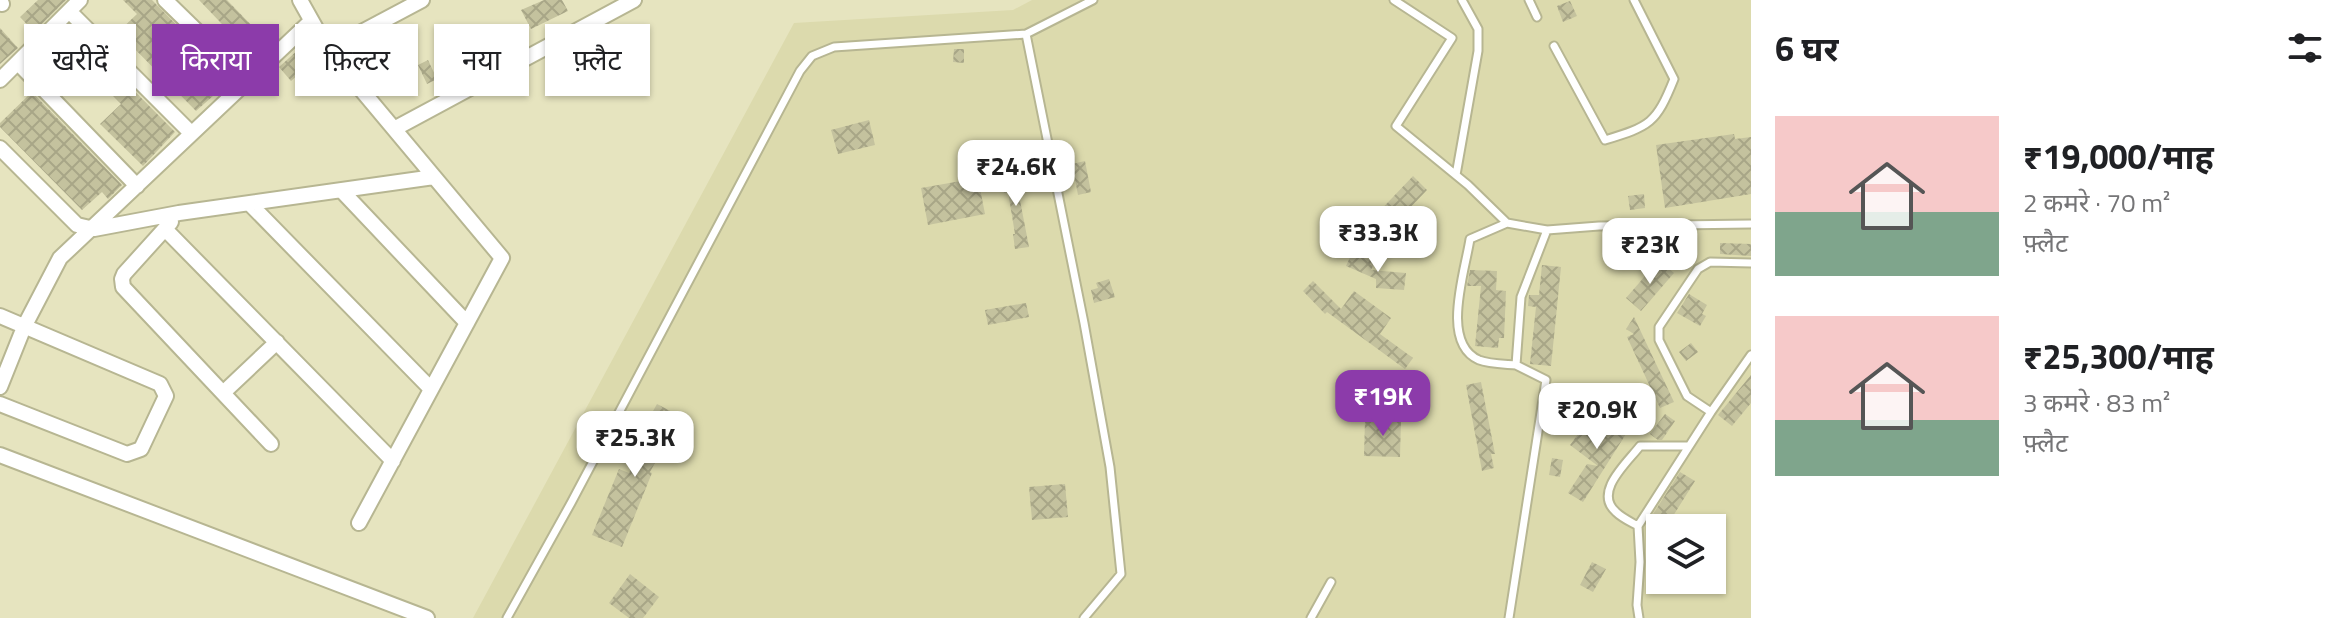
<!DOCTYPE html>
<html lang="hi">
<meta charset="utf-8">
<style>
:root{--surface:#fff;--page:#f2f2f2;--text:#202124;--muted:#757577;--accent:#8c3baa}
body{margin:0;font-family:"Titillium Web","Noto Sans Devanagari",sans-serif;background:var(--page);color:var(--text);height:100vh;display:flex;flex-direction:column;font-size:30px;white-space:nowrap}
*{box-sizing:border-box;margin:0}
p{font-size:26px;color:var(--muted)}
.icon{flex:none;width:44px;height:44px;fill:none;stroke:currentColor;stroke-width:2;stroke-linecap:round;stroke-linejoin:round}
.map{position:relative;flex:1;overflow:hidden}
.side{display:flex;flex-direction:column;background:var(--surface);width:600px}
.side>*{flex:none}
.top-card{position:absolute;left:24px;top:24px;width:760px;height:72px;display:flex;gap:16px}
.controls{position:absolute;left:1646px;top:514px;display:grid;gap:16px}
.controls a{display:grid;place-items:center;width:80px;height:80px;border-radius:0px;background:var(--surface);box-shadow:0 2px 6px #0004;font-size:40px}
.price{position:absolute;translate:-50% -68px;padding:0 18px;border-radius:16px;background:#fff;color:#222;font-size:26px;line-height:52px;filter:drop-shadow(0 2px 4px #0008)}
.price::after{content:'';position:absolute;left:50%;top:48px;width:24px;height:18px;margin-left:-12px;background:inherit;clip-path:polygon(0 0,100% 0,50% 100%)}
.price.selected{background:var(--accent);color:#fff}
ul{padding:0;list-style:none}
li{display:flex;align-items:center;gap:24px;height:200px;padding:0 24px}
li span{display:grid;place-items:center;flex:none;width:224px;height:160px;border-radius:0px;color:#555}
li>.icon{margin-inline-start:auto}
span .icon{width:96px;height:96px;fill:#fffc;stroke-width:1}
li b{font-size:34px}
h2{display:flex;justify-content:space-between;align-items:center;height:96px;padding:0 24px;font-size:34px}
.tag{padding:0 28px;border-radius:0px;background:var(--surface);box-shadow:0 2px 6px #0004;font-size:28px;line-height:72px}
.tag.selected{background:var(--accent);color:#fff}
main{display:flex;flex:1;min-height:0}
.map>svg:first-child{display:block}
.built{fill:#dcdaad;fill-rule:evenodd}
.building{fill:url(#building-cross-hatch)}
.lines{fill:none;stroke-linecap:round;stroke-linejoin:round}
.service-casing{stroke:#b7b692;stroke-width:11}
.minor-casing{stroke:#b7b692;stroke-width:18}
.service{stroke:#fff;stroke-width:7}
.minor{stroke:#fff;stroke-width:14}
</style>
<main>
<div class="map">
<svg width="1751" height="618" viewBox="0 0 1751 618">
<defs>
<pattern id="building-cross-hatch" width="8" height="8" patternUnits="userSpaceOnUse" patternTransform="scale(2)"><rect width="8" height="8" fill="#c4c29e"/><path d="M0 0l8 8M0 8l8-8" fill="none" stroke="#a8a687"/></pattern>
</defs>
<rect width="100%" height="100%" fill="#e6e4bf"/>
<!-- built -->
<path class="built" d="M1032,0H1751V618H473L794,23L1013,10ZM1660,528H1712V580H1660Z"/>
<!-- building -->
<path class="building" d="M38,0H66L34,32L20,17Z
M123,0H152L231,80L196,111L118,32L137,14Z
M199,0H227L256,30L241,44Z
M544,0H562L568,11L531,29L521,10Z
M1570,1L1577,16L1563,22L1557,6Z
M496,24L506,42L468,60L458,42Z
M0,28L18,48L0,64Z
M400,41L408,57L391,65L383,49Z
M86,42L175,132L143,166L100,124L121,104L72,54Z
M299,49L311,63L291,81L279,67Z
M954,49H964V63L953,62Z
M428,60L437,79L427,84L418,65Z
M32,92L122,185L108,199L102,192L82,210L0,127V123Z
M869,120L875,145L838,154L831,130Z
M1734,134L1735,139L1751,137V194L1665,208L1656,145Z
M1085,161L1091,192L1078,195L1072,164Z
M1022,173L1025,189L1018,190L1029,247L1015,249L1013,234H1015L1008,192L1004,193L1001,177Z
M1413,176L1427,190L1387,232L1373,218Z
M978,178L985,214L928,225L921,188Z
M1644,194L1645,208L1630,210L1628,196Z
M1720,243L1751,244V256L1720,254Z
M1352,253L1375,262L1371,270L1406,273L1404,290L1376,288V279L1346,266Z
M1659,260L1674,273L1641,311L1626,298Z
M1542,265L1561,267L1551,366L1530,364L1536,307L1528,306L1529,295H1539Z
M1470,270L1497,271L1496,290L1506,291L1504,338H1499L1498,348L1475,346L1481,286H1467Z
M1109,279L1115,297L1094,303L1091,290L1098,288L1096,283Z
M1313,281L1341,309L1354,291L1391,318L1380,334L1413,358L1405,369L1327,312L1325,314L1303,291Z
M1689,294L1707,305L1702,314L1706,316L1700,326L1677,313Z
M1026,303L1029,317L988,325L985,310Z
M1634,317L1674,402L1660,408L1627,337L1634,334L1626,329Z
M1691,343L1698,352L1686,361L1679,352Z
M1751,375V403L1732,426L1718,415Z
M1481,382L1495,454H1491L1494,468L1482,471L1466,385Z
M657,404L680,416L650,472L652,473L622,547L592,535L619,469L629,473L638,453L631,450Z
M1602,410L1631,426L1583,502L1568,493L1587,464L1598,466L1570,445L1584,426L1591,432Z
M1665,414L1675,421L1662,440H1658L1650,434Z
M1365,420H1401L1400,457L1364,456Z
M1552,458L1563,460L1560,477L1549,475Z
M1680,472L1695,481L1668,524L1653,514Z
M1065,484L1068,517L1032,520L1029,487Z
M1592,562L1606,569L1593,592L1580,585Z
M630,574L659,597L643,618H629L609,603Z"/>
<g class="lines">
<defs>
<path id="service" d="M1394,0L1452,38L1396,126L1468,185L1507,223L1547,230L1599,226L1751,224
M1529,0L1537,17
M1026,34L1084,323L1110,467L1121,574L1084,618
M1554,46L1605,140C1650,126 1656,124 1674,79L1634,0
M1456,175L1478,51V29L1462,0
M1507,223L1470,239C1465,272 1440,343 1479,360C1489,364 1505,364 1516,365
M1711,412L1687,396L1659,340V327L1698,269L1710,262L1751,263
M1638,526C1631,522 1622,518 1616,512C1593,492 1627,463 1640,446H1689
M507,618L571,503L800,71L812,56L834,47L1026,34L1093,0
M1311,618L1331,582
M1509,618L1546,380L1516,365L1521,297L1547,230
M1639,618L1637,605L1640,562L1638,526L1711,412L1751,355"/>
<path id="minor" d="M0,0L2,4
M165,0L247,80
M300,0L328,50L502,258L359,523
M69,11L191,133
M328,50L422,0
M18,63L137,186
M0,80L80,0
M394,129L634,0
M0,148L77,225L94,229L179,213L434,177
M341,190L467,323
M249,203L431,389
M171,222L124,274L122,279L123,287L271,444
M165,229L393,461
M0,316L160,384L166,396L141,449L127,454L0,404
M0,387L24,327L60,258L310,22
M223,393L277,342
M0,455L427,618"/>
</defs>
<!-- service casing -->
<use href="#service" class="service-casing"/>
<!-- minor casing -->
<use href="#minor" class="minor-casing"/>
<!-- service -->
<use href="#service" class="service"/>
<!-- minor -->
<use href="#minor" class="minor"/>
</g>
</svg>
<div class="controls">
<a><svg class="icon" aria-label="layers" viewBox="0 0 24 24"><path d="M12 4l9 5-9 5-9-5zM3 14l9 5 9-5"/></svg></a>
</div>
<b class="price" style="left:1016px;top:208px">₹24.6K</b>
<b class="price" style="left:1378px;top:274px">₹33.3K</b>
<b class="price" style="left:1650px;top:286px">₹23K</b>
<b class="price selected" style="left:1383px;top:438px">₹19K</b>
<b class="price" style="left:1597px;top:451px">₹20.9K</b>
<b class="price" style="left:635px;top:479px">₹25.3K</b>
<div class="top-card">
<a class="tag">खरीदें</a>
<a class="tag selected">किराया</a>
<a class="tag">फ़िल्टर</a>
<a class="tag">नया</a>
<a class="tag">फ़्लैट</a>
</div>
</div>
<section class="side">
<h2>6 घर<svg class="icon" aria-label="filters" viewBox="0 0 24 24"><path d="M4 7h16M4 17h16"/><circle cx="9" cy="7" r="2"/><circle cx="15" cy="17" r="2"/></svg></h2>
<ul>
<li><span style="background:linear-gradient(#f6c9c9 60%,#7fa58c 0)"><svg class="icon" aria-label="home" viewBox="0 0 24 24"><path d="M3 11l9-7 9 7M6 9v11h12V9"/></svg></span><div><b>₹19,000/माह</b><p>2 कमरे · 70 m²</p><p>फ़्लैट</p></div></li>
<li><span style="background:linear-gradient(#f6c9c9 65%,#7fa58c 0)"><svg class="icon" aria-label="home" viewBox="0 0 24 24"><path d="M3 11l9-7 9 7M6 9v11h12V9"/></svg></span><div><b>₹25,300/माह</b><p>3 कमरे · 83 m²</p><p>फ़्लैट</p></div></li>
</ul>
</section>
</main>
